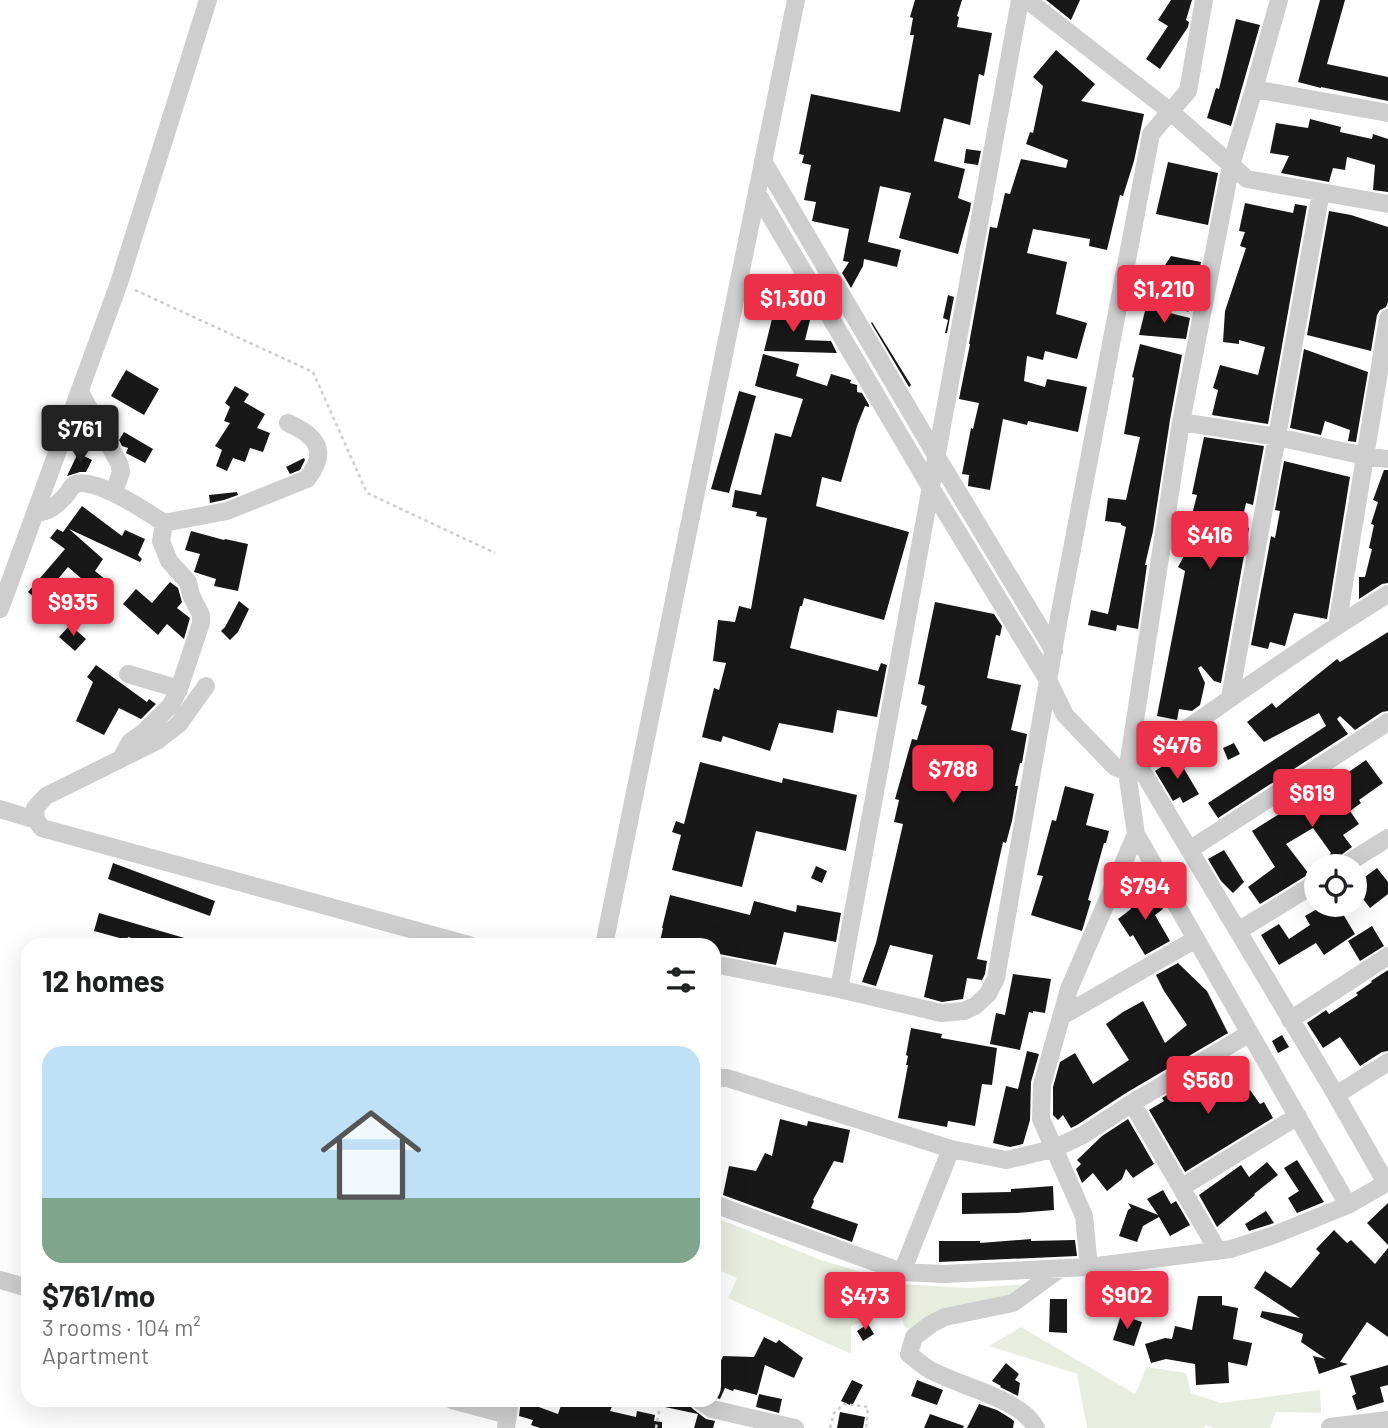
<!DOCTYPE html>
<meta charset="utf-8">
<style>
:root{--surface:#fff;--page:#f2f2f2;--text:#202124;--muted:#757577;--line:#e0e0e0;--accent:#ec304a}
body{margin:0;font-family:Barlow,sans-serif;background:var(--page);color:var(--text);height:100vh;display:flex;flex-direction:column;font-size:26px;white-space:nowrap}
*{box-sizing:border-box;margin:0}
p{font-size:23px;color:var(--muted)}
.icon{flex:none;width:38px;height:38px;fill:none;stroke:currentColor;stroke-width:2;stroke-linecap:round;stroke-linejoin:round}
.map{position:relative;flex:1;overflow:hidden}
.side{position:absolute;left:21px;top:938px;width:700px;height:469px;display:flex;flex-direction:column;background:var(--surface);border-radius:21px;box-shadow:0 7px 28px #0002}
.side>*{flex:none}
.buttons{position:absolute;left:1304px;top:854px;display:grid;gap:14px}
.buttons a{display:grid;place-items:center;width:63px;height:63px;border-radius:50%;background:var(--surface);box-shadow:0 7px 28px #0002;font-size:35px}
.price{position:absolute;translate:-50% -60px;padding:0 16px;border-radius:7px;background:var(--accent);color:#fff;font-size:23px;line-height:46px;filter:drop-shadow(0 2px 4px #0008)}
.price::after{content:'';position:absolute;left:50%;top:42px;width:21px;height:16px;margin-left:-10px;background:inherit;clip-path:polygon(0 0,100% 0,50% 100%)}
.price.current{background:#222;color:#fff}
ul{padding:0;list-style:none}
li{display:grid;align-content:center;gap:14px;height:371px;padding:0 21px}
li+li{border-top:2px solid var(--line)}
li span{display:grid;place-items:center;height:217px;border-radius:21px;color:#555}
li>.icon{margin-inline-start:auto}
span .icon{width:126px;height:126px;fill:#fffc;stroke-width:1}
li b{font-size:30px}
h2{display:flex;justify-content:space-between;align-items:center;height:84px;padding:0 21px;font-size:30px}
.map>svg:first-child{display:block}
.green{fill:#e8eedf}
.building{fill:#181818}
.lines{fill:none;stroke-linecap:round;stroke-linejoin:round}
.path{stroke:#cecece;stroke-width:2.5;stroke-dasharray:3.5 3.5;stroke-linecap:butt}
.minor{stroke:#cecece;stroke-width:18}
</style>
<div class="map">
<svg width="1388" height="1428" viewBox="0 0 1388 1428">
<rect width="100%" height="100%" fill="#fff"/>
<!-- green -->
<path class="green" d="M714,1217L821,1260L900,1284L968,1288L1028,1284C1022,1288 1015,1293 1009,1296C980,1309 933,1303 912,1330L905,1327L898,1308L851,1326V1354L728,1298L737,1278L714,1268Z
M1021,1327L1135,1394L1147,1367L1186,1373L1191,1393L1220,1403L1320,1390L1321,1413L1276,1412L1270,1428H1215L1206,1425L1204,1428H1087L1077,1374L989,1346Z"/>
<!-- building -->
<path class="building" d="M915,0H962L957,16L959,17L957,27L992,33L984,76L979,74L970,125L944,118L934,161L965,169L958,198L971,203L970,210L958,254L899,238L911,193L880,186L868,242L901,250L897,267L864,259L863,266L851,288L842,273L849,262L843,261L849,229L812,221L816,202L804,200L811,165L802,163L804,155L799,154L811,94L900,112L914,35H910L913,18L910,17Z
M1046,0H1080L1071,20Z
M1171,0H1192L1186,20L1189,22L1188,27L1160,69L1146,59L1168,26L1158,20Z
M1320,0H1345L1327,64L1388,77V101L1321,87V88L1298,82Z
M1236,19L1260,25L1231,126L1207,118L1216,88L1219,89Z
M1056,50L1095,84L1081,101L1144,114L1134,161L1123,196L1120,195L1107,250L1089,246L1090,239L1033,229L1027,253L1067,262L1056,314L1087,323L1077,359L1045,351L1043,360L1027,356L1024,381L1045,387L1047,379L1087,387L1078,432L1028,421L1027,425L1003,419L990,490L968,486L969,475L962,474L971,428L973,429L979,403L959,399L970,344H969L990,227L997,228L1005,193L1010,194L1021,159L1066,168L1068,160L1026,144L1030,132L1033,133L1043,86L1033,77Z
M1310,119L1341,127L1340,132L1372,139L1373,134L1388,139V192L1373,190L1375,165L1347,157L1345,170L1333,168L1329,182L1281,173L1289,156L1270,153L1276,123L1308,128Z
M966,149L981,151L978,165L964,163Z
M1168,162L1218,173L1208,225L1156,214Z
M1245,203L1293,213L1295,204L1307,206L1268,424L1212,415L1218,390L1213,388L1220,365L1258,375L1265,347L1239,340V344L1223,342L1225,311L1246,248L1240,246L1245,232L1239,231Z
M1329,211L1351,215L1388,227V302L1386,307L1380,310L1377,315L1371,351L1307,335Z
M1171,256L1201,262L1192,306L1188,312L1151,287Z
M948,295L954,297L947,333H945L948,320L943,318Z
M775,307L811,316L805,340L831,341L837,353L764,351Z
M1146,307L1190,318L1186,339L1139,335Z
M872,322L911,385L909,387L871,323Z
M1140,344L1182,355L1170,420L1153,531L1145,565H1147L1138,629L1117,625L1116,631L1088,625L1091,610L1108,614L1126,527L1121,525V523L1105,521L1108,498L1126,500L1140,437L1124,434L1134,378L1132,377Z
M1304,349L1368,372L1356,442L1348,441L1350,430L1325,421L1321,435L1290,428Z
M763,354L799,364L796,376L827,386L831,374L851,380L850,383L857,385V392L862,393L869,405V407L865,406L857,426L841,482L822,477L816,506L909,532L884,620L804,598L802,606H800L790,648L878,671L881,663L887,665L877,717L837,710L833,733L779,723L770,751L723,736L721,742L702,737L714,688L719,690L726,663L713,661L718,620L735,622L739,606L751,609L767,518L756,516L757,512L732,507L735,490L761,495L775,433L791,437L803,399L755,386Z
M126,370L159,389L144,415L111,396Z
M235,386L249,394L244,402L265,414L257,428L270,433L263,452L250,448L245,462L233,458L227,471L216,466L222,450L215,446L230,423L224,421L230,407L225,403Z
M739,391L756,396L729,493L711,489Z
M124,432L153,449L145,463L126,453L128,448L122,446L119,440Z
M1204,437L1264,446L1253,505L1246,503L1241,525L1249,528L1221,683L1214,681L1201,666L1198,668L1205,683L1200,705L1192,711L1179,709L1177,720L1157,716L1185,571L1178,567L1193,539L1186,538L1197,495L1192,494Z
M78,453L92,460L86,472H80L67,476Z
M304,458L305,460L300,470L290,474L286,467Z
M1284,461L1350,477L1327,619L1294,613L1285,646L1270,642L1268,649L1251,645L1271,536L1275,538L1280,511L1275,510Z
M1384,470H1388V583L1382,584L1359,599V577H1365L1372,549L1369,548L1374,525L1371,524L1378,502L1373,500Z
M237,492L238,495L224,500L210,503L209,495Z
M82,506L122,536L125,530L145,539L138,555L142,559L140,562L69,529L103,559L95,571L106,580L96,591L68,567L52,586L57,590L43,605L28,592L65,549L50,538L57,529L63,532Z
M191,531L224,540L225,539L248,544L238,591L214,586L216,579L194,572L200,554L185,550Z
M170,582L178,588L182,602L177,608L190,618L184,639L167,624L158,635L123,604L136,589L152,603Z
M103,590L113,599L97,616L88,607Z
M239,601L249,609L238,632L230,640L221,631L225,627Z
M935,602L994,614L1002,626L1000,636L996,635L987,678L1021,685L1011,730L1027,734L1022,763H1020L1015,786H1018L1012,821L1006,843L1003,842L977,959L987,961L985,974L982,980L967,978L963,999L942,1002L924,997L933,955L890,945L876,986L862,982L876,943L903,824L894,822L899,800L895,799L912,739L917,740L927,706L921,704L925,686L918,684Z
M70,625L86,639L75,651L59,637Z
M1388,632V711L1382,712L1355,730L1340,716L1337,719L1348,734L1218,818L1208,803L1326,726L1319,713L1264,742L1247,722L1272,703L1276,708L1337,659L1340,662Z
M96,665L147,702L149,699L156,704L141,719L119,708L104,735L76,721L93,682L87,677Z
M1234,743L1240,754L1228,760L1223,748Z
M1177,757L1199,794L1183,803L1180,797L1173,801L1155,771Z
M1366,760L1383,783L1359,800L1361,803L1350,811L1359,824L1343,835L1352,847L1333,861L1329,855L1331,853L1313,828L1286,844L1309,874L1260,904L1248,887L1275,867L1252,831L1302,800L1304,803Z
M700,762L782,783L783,778L857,795L846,851L756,831L742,887L672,870L681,835L672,832L676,821L684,824Z
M1065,786L1094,794L1086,825L1109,831L1106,843H1104L1092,886L1088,900L1091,901L1082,931L1031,915L1043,876L1037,875L1052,820L1056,821Z
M1224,850L1244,882L1233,893L1221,881L1208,859Z
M113,863L215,901L210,916L108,879Z
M816,866L827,871L822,883L811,878Z
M1377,868L1388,882V894L1370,908L1354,887V885Z
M1148,888L1163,909L1155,915L1170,941L1145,955L1133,935L1130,937L1118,919L1131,909L1127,903Z
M670,895L750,915L754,901L796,912L797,905L841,913L836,942L784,932L776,965L714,953V945H678L660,941L663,928H662Z
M1324,905H1326L1332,914L1340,909L1355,934L1324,955L1316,943L1279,965L1261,935L1279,924L1289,939L1310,925L1305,916Z
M99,913L198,942L197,945H157L128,937L127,940L94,931Z
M1372,926L1384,946L1360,961L1348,941Z
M1178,963L1207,991L1228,1033L1126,1093L1077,1125L1071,1128L1063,1115L1058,1120L1053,1115V1087L1060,1062L1075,1053L1093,1084L1129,1060L1106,1024L1123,1012L1143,1001L1165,1043L1187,1025L1164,991L1156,975Z
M1388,970V1051L1382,1052L1360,1066L1340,1037L1323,1048L1307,1023L1326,1010L1329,1014L1358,995L1356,993L1372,982L1371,981Z
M1013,974L1051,979L1045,1013L1033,1011V1013L1029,1012L1020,1050L990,1044L996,1013L1005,1015Z
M911,1028L942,1034L941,1038L997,1048L992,1085L982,1084L975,1126L948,1121L947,1127L898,1118L908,1065H906L908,1056L906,1055Z
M1282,1035L1289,1047L1278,1053L1272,1041Z
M1027,1051L1039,1054L1031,1082L1030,1120L1023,1144L1010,1147L993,1143L1006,1086L1018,1089Z
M1222,1063L1243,1094L1250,1090L1260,1104L1264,1102L1273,1118L1185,1172L1149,1110L1164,1101L1162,1098Z
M780,1119L807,1126L808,1121L850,1130L843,1163L834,1161L813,1200L814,1201L811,1208L858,1224L852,1242L723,1195L729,1166L756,1171L765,1153L772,1156Z
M1128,1119L1154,1164L1133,1178L1126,1169L1122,1179L1107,1191L1093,1173L1082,1183L1076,1169L1081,1164L1077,1160L1102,1136Z
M1297,1160L1324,1202L1297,1213L1288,1198L1299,1191L1284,1168Z
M1267,1162L1278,1175L1254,1194L1255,1195L1217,1227L1199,1195L1241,1165L1249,1177Z
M1053,1186L1054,1210L1017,1213L962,1214V1193L1011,1192V1189Z
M1163,1190L1171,1204L1176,1201L1190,1225L1170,1236L1159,1217L1143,1226L1137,1242L1119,1236L1128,1210L1131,1208L1128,1203L1158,1215L1147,1199Z
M1388,1203V1245L1367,1223Z
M1266,1211L1274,1223L1249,1231L1245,1224Z
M1334,1230L1347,1243L1351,1240L1375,1264L1388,1248V1337L1367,1322L1340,1362L1348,1364L1319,1374L1313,1356L1326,1359L1301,1342L1303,1334L1260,1317L1262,1311L1300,1318L1254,1288L1265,1271L1291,1288L1320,1253L1316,1249Z
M1031,1239V1241L1075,1240L1077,1256L939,1262V1241H980V1243Z
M1198,1296H1222V1305L1238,1308L1233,1339L1252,1343L1247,1366L1228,1362L1229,1383L1196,1385L1195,1364L1166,1359L1151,1363L1145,1344L1165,1338L1172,1339L1175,1326L1192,1330Z
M1050,1299H1067V1333L1049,1332Z
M1121,1315L1142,1322L1134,1346L1113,1340Z
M868,1324L874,1334L863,1341L857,1331Z
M764,1337L776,1343L779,1340L803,1358L794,1378L765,1365L757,1395L734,1389L733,1391L725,1388L720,1399L714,1397V1375L723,1356L754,1357Z
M1006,1363L1019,1374L1015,1380L1020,1383L1018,1396L1000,1387L1001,1386L992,1381Z
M1388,1365V1385L1380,1387L1384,1402L1357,1410L1352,1396L1356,1394L1350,1376Z
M852,1380L863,1385L852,1406L841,1401Z
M917,1380L943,1390L937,1405L911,1396Z
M759,1394L782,1399L779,1413L756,1407Z
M521,1400L537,1403L536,1406L558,1414L563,1400H615L610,1411L636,1417L637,1411L655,1415L654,1421L662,1422V1428H540L531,1425L533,1420L519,1416Z
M661,1400H688L689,1405L693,1409L706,1419L715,1421L713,1428H694L698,1414L660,1406Z
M979,1404L997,1410L1010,1418L1014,1421L1013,1428H967Z
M840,1412L865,1417L863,1428H837Z
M930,1414L964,1426L963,1428H924Z"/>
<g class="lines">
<!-- path -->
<path class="path" d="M135,290L313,372L367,493L495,553
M656,1428L661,1400
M830,1428L834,1413L844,1404L868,1407L866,1428"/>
<!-- minor -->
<path class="minor" d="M1027,0L1171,112L1247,179L1388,204
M1254,89L1279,0
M763,161L937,457L1054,651
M757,193L931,488L1049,682L1065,715L1115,767L1127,772
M80,392L119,463L121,472L114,492
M1181,422L1277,437L1365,456L1388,459
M35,513C50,512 57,505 67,494C69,491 71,487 74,485C91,474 149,513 164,523L227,511L307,479C329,451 317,436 288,423
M0,609L119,283L208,0
M1337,626L1388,318
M128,674L179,689L201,623V615L191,595L188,582L169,561L161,541L164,523
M206,686L179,724L157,741L46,796L35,808L36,820L42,828L469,945
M1230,698L1321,192
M122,757L130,742L144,732L171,705L179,689
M1138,764L1336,1095L1386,1183
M1131,769C1215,708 1300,648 1388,594
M0,809L36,820
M1189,850L1388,722
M1343,866L1388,838
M1238,931L1316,883
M604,945L796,0
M714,964L839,989L941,1013L964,1011L975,1006L988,994L996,978L1060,612L1151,134L1188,91L1204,0
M839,989L1020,0
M1062,1016L1196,939
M1290,1020L1388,956
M714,1080L719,1078H727L951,1149L1006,1160L1053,1149L1083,1135L1132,1103L1250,1033
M1336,1095L1388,1062
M1132,1103L1218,1251
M1182,1187L1298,1116
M714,1204L902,1272L943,1274L1089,1267L1231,1249L1274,1235L1348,1205L1388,1182
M1348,1205L1136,834L1127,772L1181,422L1231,165L1254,89L1388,113
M1089,1267L1084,1216L1041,1119L1042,1085L1069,989L1136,834
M902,1272L951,1149
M0,1280L28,1288
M452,1400L508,1415
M699,1400L712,1409L795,1428
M1330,1427L1388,1420
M506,1428L510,1400
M1036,1428C1022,1398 953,1385 927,1368C921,1364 915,1359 909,1354L914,1337L931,1324L945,1317L1013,1303L1061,1268"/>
</g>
</svg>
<div class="buttons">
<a><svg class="icon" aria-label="locate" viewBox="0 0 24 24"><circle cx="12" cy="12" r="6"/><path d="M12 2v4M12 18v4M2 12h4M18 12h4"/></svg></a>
</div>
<b class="price" style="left:1164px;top:325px">$1,210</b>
<b class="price" style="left:793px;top:334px">$1,300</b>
<b class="price current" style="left:80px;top:465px">$761</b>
<b class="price" style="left:1210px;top:571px">$416</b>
<b class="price" style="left:73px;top:638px">$935</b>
<b class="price" style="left:1177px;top:781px">$476</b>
<b class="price" style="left:953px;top:805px">$788</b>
<b class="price" style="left:1312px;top:829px">$619</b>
<b class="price" style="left:1145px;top:922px">$794</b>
<b class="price" style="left:1208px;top:1116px">$560</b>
<b class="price" style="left:1127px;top:1331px">$902</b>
<b class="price" style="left:865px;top:1332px">$473</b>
<section class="side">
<h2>12 homes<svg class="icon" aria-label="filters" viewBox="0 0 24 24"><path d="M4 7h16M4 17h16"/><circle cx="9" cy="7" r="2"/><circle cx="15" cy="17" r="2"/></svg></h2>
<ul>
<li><span style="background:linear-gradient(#bfe0f5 70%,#7fa58c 0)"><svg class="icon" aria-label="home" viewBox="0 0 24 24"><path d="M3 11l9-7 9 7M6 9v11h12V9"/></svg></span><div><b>$761/mo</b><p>3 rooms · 104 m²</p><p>Apartment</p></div></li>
</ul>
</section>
</div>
